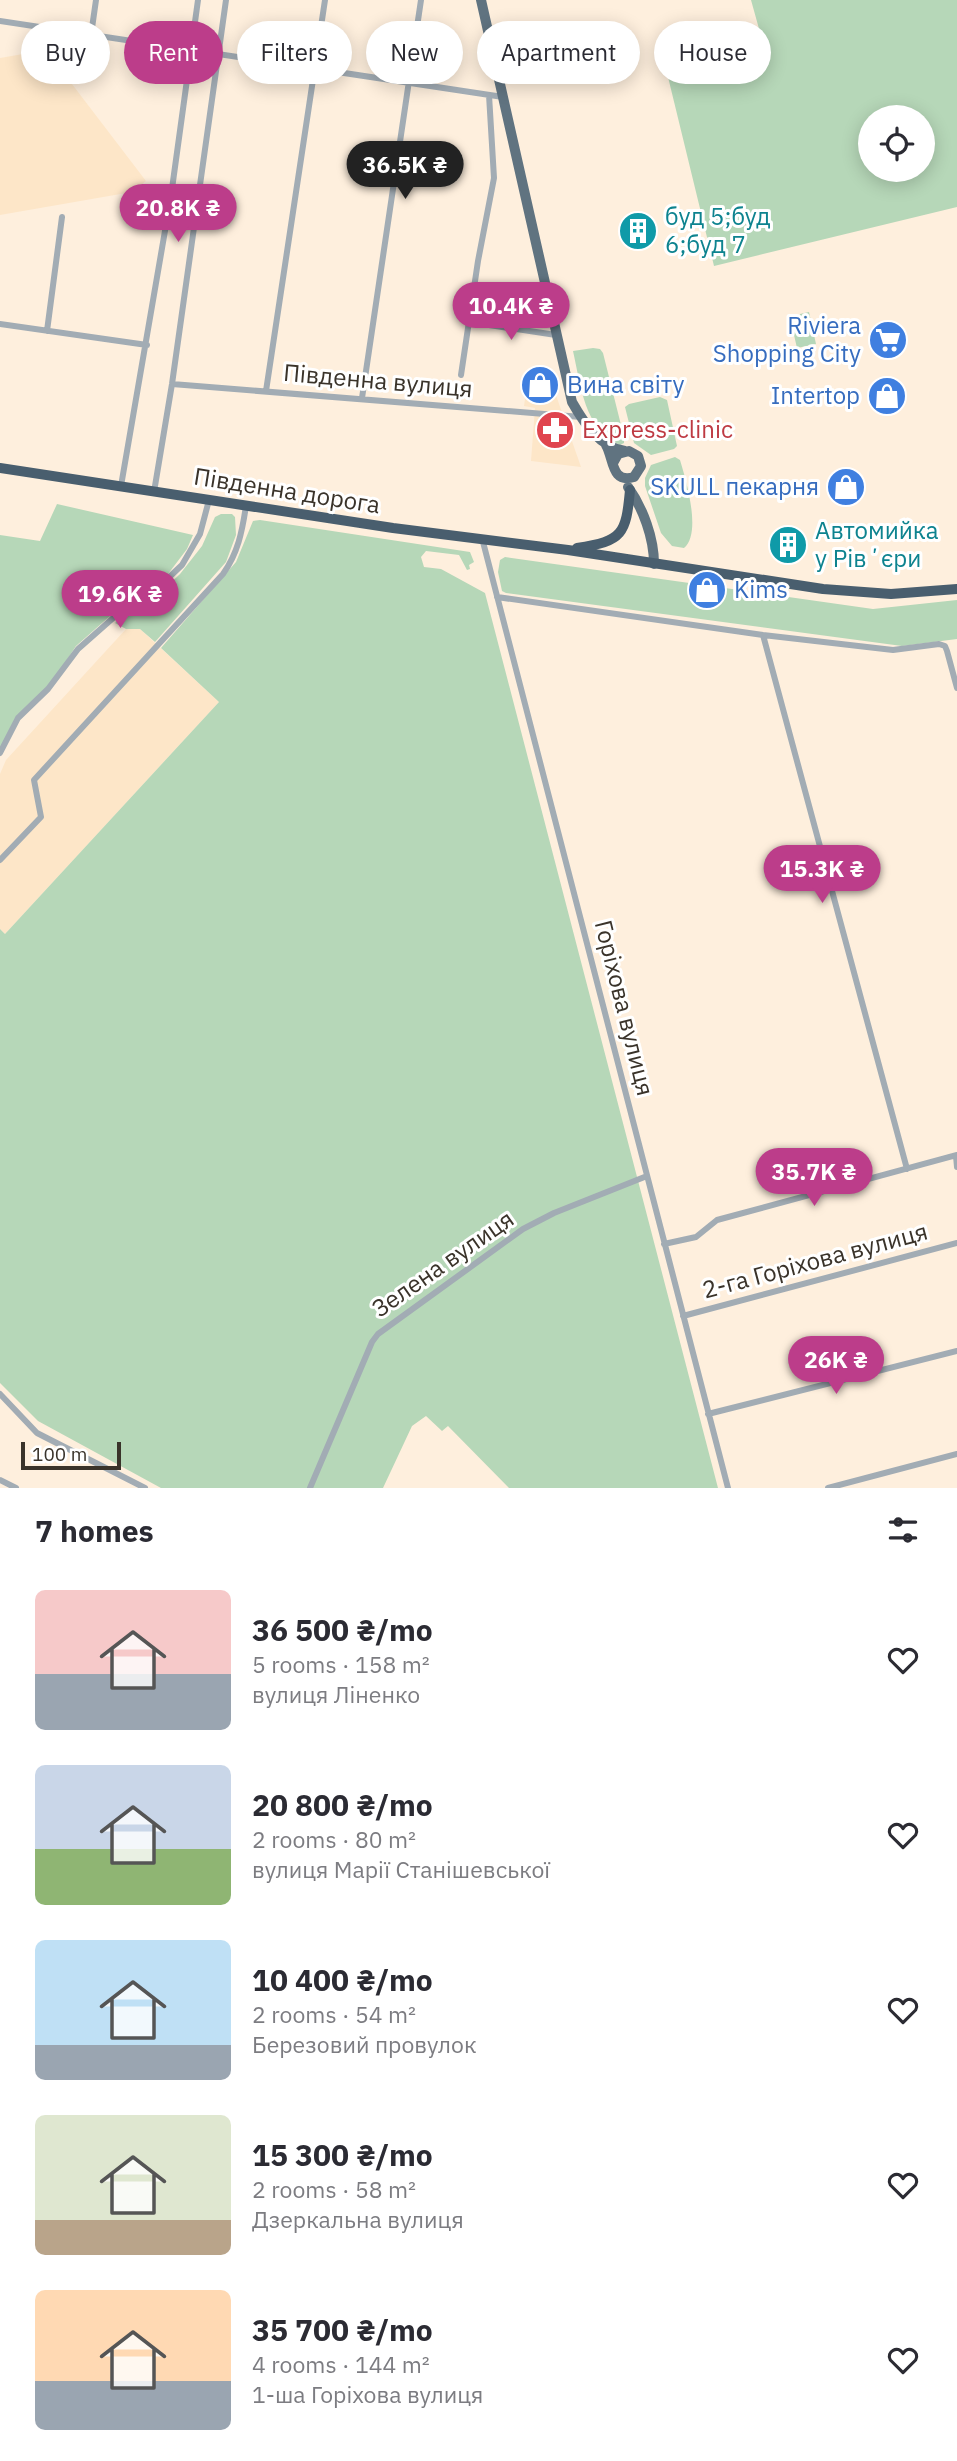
<!DOCTYPE html>
<meta charset="utf-8">
<style>
:root{--surface:#fff;--page:#f7f7f7;--text:#2b2b33;--muted:#7c7c81;--accent:#bc3d8a}
body{margin:0;font-family:"IBM Plex Sans",sans-serif;background:var(--page);color:var(--text);height:100vh;display:flex;flex-direction:column;font-size:26px;white-space:nowrap}
*{box-sizing:border-box;margin:0}
p{font-size:23px;color:var(--muted)}
.icon{flex:none;width:38px;height:38px;fill:none;stroke:currentColor;stroke-width:2;stroke-linecap:round;stroke-linejoin:round}
.map{position:relative;height:1488px;overflow:hidden}
.sheet{display:flex;flex-direction:column;background:var(--surface);flex:1}
.sheet>*{flex:none}
.guide{position:absolute;left:21px;top:21px;width:915px;height:63px;display:flex;gap:14px}
.controls{position:absolute;left:858px;top:105px;display:grid;gap:14px}
.controls a{display:grid;place-items:center;width:77px;height:77px;border-radius:50%;background:var(--surface);box-shadow:0 4px 18px #0003;font-size:35px}
.scale{position:absolute;left:21px;bottom:18px;width:100px;box-sizing:border-box;padding-left:7px;border:4px solid #3a332a;border-top:0;font-size:19px;line-height:24px;white-space:nowrap;color:#3a332a;-webkit-text-stroke:5px #fff;paint-order:stroke}
.price{position:absolute;translate:-50% -60px;padding:0 16px;border-radius:24px;background:var(--accent);color:#fff;font-size:23px;line-height:46px;filter:drop-shadow(0 2px 4px #0008)}
.price::after{content:'';position:absolute;left:50%;top:42px;width:21px;height:16px;margin-left:-10px;background:inherit;clip-path:polygon(0 0,100% 0,50% 100%)}
.price.current{background:#222;color:#fff}
ul{padding:0;list-style:none}
li{display:flex;align-items:center;gap:21px;height:175px;padding:0 35px}
li span{display:grid;place-items:center;flex:none;width:196px;height:140px;border-radius:10px;color:#555}
li>.icon{margin-inline-start:auto}
span .icon{width:84px;height:84px;fill:#fffc;stroke-width:1}
li b{font-size:30px}
h2{display:flex;justify-content:space-between;align-items:center;height:84px;padding:0 35px;font-size:30px}
.pill{padding:0 24px;border-radius:32px;background:var(--surface);box-shadow:0 4px 18px #0003;font-size:24px;line-height:63px}
.pill.current{background:var(--accent);color:#fff}
.map>svg:first-child{display:block}
.built{fill:#fde6c8}
.green{fill:#b6d7b8;fill-rule:evenodd}
.lines{fill:none;stroke-linecap:round;stroke-linejoin:round}
.street{stroke:#a2acb4;stroke-width:6}
.primary{stroke:#607380;stroke-width:10}
.highway{stroke:#495e6e;stroke-width:10}
.labels{text-anchor:middle;stroke-width:6;stroke-linejoin:round;paint-order:stroke}
.culture-label{font-size:24px;fill:#0d838f;stroke:#fff;text-anchor:start}
.shop-label{font-size:24px;fill:#366cbe;stroke:#fff;text-anchor:end}
.street-label{font-size:24px;fill:#3a332a;stroke:#fff}
.health-label{font-size:24px;fill:#be3a42;stroke:#fff;text-anchor:start}
</style>
<div class="map">
<svg width="957" height="1488" viewBox="0 0 957 1488">
<rect width="100%" height="100%" fill="#feefdd"/>
<!-- built -->
<path class="built" d="M46,50L146,181L132,192L0,215V58Z
M529,372L549,375L581,467L531,461L535,408L524,406Z
M126,629H140L219,702L5,934L0,929V774L6,760Z"/>
<!-- green -->
<path class="green" d="M751,0H957V207L714,266L668,77L766,54ZM870,117H922V170H870Z
M809,312L816,344L797,348L794,335L800,314Z
M593,348L600,349L603,353L624,437V443L620,445C584,429 581,386 573,351Z
M660,397L667,400L677,446L674,449L651,455L634,443L625,407L629,404Z
M675,457L680,460C686,480 702,533 684,548L672,546L661,533L645,486V478L651,465Z
M57,504L193,535L187,549L168,574L127,601L76,646L51,684L19,716L0,755V535L40,541Z
M221,514H232L235,517L236,535L226,562L155,642L140,629H126L115,623L134,607L164,589L180,574L202,546L215,517Z
M260,520L470,552L474,562L469,565L470,569L467,570L459,555L426,551L421,557L424,567L441,569L485,593L718,1488H509L448,1426L442,1431L426,1416L412,1426L383,1488H161L38,1421L0,1383V929L5,934L219,702L161,648L236,562L253,521Z
M505,557L873,609L957,600V639L902,646L506,593L502,591L498,572L500,560Z"/>
<g class="lines">
<!-- street -->
<path class="street" d="M0,21L503,97
M91,35L96,0
M469,322L556,335
M0,324L147,345
M47,331L62,217
M461,375L478,261L494,178L489,95
M172,384L581,417
M266,391L325,0
M362,398L421,0
M121,486L171,196L198,0
M154,492L172,384L226,0
M482,538L728,1488
M497,597L763,635L893,650L939,644L945,646L947,651L957,688
M763,635L907,1169
M0,753L18,718L48,689L78,649L129,604L164,582L182,565L200,534L209,500
M0,860L41,817L34,780L223,574C238,553 242,532 246,506
M956,1156L957,1167
M664,1244L696,1237L717,1220L957,1155
M683,1316L957,1243
M0,1394L37,1433L145,1488
M708,1414L957,1351
M0,1480L16,1488
M310,1488L372,1342L378,1334L523,1229L554,1213L647,1176
M828,1488L957,1454"/>
<!-- primary -->
<path class="primary" d="M481,0L572,402C584,423 599,447 625,451
M606,445C614,459 611,484 634,477L641,466L638,456L629,451L618,454L613,463
M628,487C643,508 654,538 654,564"/>
<!-- highway -->
<path class="highway" d="M0,468L393,528L568,550L823,589L891,594L957,589
M577,548C623,541 626,534 630,490"/>
</g>
<!-- icons -->
<defs>
<symbol id="building-disc" viewBox="-11 -11 22 22"><circle r="9.5" fill="#0f9aa8" stroke="#fff"/><path d="M-4-6H4V6H1V3H-1V6H-4ZM-2.5-4.3h1.7v1.8h-1.7ZM.8-4.3h1.7v1.8H.8ZM-2.5-1h1.7V.8h-1.7ZM.8-1h1.7V.8H.8Z" fill="#fff"/></symbol>
<symbol id="supermarket-disc" viewBox="-11 -11 22 22"><circle r="9.5" fill="#3f7fe0" stroke="#fff"/><path d="M-6-5.5h2.5l.6 2H6L4.5 2H-2.5L-4.4-4H-6ZM-1.5 3.2a1.3 1.3 0 1 0 .1 0ZM3 3.2a1.3 1.3 0 1 0 .1 0Z" fill="#fff"/></symbol>
<symbol id="shop-disc" viewBox="-11 -11 22 22"><circle r="9.5" fill="#3f7fe0" stroke="#fff"/><path d="M-5-2.5h2.3a2.7 3.5 0 0 1 5.4 0H5L5.5 6h-11ZM-1.5-2.5h3a1.5 2.3 0 0 0-3 0Z" fill="#fff"/></symbol>
<symbol id="pharmacy-disc" viewBox="-11 -11 22 22"><circle r="9.5" fill="#e0444e" stroke="#fff"/><path d="M-2-6h4v4h4v4h-4v4h-4v-4h-4v-4h4Z" fill="#fff"/></symbol>
</defs>
<g fill-rule="evenodd">
<use href="#building-disc" x="616" y="209" width="44" height="44"/>
<use href="#supermarket-disc" x="866" y="318" width="44" height="44"/>
<use href="#shop-disc" x="518" y="363" width="44" height="44"/>
<use href="#shop-disc" x="865" y="374" width="44" height="44"/>
<use href="#pharmacy-disc" x="533" y="408" width="44" height="44"/>
<use href="#shop-disc" x="824" y="465" width="44" height="44"/>
<use href="#building-disc" x="766" y="523" width="44" height="44"/>
<use href="#shop-disc" x="685" y="568" width="44" height="44"/>
</g>
<g class="labels">
<!-- culture labels -->
<g class="culture-label">
<text x="665" y="225">буд 5;буд<tspan x="665" dy="28">6;буд 7</tspan></text>
<text x="815" y="539">Автомийка<tspan x="815" dy="28">у Рівʼєри</tspan></text>
</g>
<!-- shop labels -->
<g class="shop-label">
<text x="861" y="334">Riviera<tspan x="861" dy="28">Shopping City</tspan></text>
<text x="567" y="393" text-anchor="start">Вина світу</text>
<text x="860" y="404">Intertop</text>
<text x="819" y="495">SKULL пекарня</text>
<text x="734" y="598" text-anchor="start">Kims</text>
</g>
<!-- street labels -->
<g class="street-label">
<text transform="translate(378 381) rotate(5)" y="8">Південна вулиця</text>
<text transform="translate(287 491) rotate(9)" y="8">Південна дорога</text>
<text transform="translate(624 1008) rotate(76)" y="8">Горіхова вулиця</text>
<text transform="translate(815 1261) rotate(-15)" y="8">2-га Горіхова вулиця</text>
<text transform="translate(443 1264) rotate(-35)" y="8">Зелена вулиця</text>
</g>
<!-- health labels -->
<g class="health-label">
<text x="582" y="438">Express-clinic</text>
</g>
</g>
</svg>
<div class="controls">
<a><svg class="icon" aria-label="locate" viewBox="0 0 24 24"><circle cx="12" cy="12" r="6"/><path d="M12 2v4M12 18v4M2 12h4M18 12h4"/></svg></a>
</div>
<div class="scale">100 m</div>
<b class="price current" style="left:405px;top:201px">36.5K ₴</b>
<b class="price" style="left:178px;top:244px">20.8K ₴</b>
<b class="price" style="left:511px;top:342px">10.4K ₴</b>
<b class="price" style="left:120px;top:630px">19.6K ₴</b>
<b class="price" style="left:822px;top:905px">15.3K ₴</b>
<b class="price" style="left:814px;top:1208px">35.7K ₴</b>
<b class="price" style="left:836px;top:1396px">26K ₴</b>
<div class="guide">
<a class="pill">Buy</a>
<a class="pill current">Rent</a>
<a class="pill">Filters</a>
<a class="pill">New</a>
<a class="pill">Apartment</a>
<a class="pill">House</a>
</div>
</div>
<section class="sheet">
<h2>7 homes<svg class="icon" aria-label="filters" viewBox="0 0 24 24"><path d="M4 7h16M4 17h16"/><circle cx="9" cy="7" r="2"/><circle cx="15" cy="17" r="2"/></svg></h2>
<ul>
<li><span style="background:linear-gradient(#f6c9c9 60%,#9aa5b1 0)"><svg class="icon" aria-label="home" viewBox="0 0 24 24"><path d="M3 11l9-7 9 7M6 9v11h12V9"/></svg></span><div><b>36 500 ₴/mo</b><p>5 rooms · 158 m²</p><p>вулиця Ліненко</p></div><svg class="icon" aria-label="heart" viewBox="0 0 24 24"><path d="M12 20l-8-8c-3-5 5-10 8-4 3-6 11-1 8 4z"/></svg></li>
<li><span style="background:linear-gradient(#c9d6e8 60%,#8fb573 0)"><svg class="icon" aria-label="home" viewBox="0 0 24 24"><path d="M3 11l9-7 9 7M6 9v11h12V9"/></svg></span><div><b>20 800 ₴/mo</b><p>2 rooms · 80 m²</p><p>вулиця Марії Станішевської</p></div><svg class="icon" aria-label="heart" viewBox="0 0 24 24"><path d="M12 20l-8-8c-3-5 5-10 8-4 3-6 11-1 8 4z"/></svg></li>
<li><span style="background:linear-gradient(#bfe0f5 75%,#9aa5b1 0)"><svg class="icon" aria-label="home" viewBox="0 0 24 24"><path d="M3 11l9-7 9 7M6 9v11h12V9"/></svg></span><div><b>10 400 ₴/mo</b><p>2 rooms · 54 m²</p><p>Березовий провулок</p></div><svg class="icon" aria-label="heart" viewBox="0 0 24 24"><path d="M12 20l-8-8c-3-5 5-10 8-4 3-6 11-1 8 4z"/></svg></li>
<li><span style="background:linear-gradient(#dfe7d0 75%,#b9a48a 0)"><svg class="icon" aria-label="home" viewBox="0 0 24 24"><path d="M3 11l9-7 9 7M6 9v11h12V9"/></svg></span><div><b>15 300 ₴/mo</b><p>2 rooms · 58 m²</p><p>Дзеркальна вулиця</p></div><svg class="icon" aria-label="heart" viewBox="0 0 24 24"><path d="M12 20l-8-8c-3-5 5-10 8-4 3-6 11-1 8 4z"/></svg></li>
<li><span style="background:linear-gradient(#ffd9b3 65%,#9aa5b1 0)"><svg class="icon" aria-label="home" viewBox="0 0 24 24"><path d="M3 11l9-7 9 7M6 9v11h12V9"/></svg></span><div><b>35 700 ₴/mo</b><p>4 rooms · 144 m²</p><p>1-ша Горіхова вулиця</p></div><svg class="icon" aria-label="heart" viewBox="0 0 24 24"><path d="M12 20l-8-8c-3-5 5-10 8-4 3-6 11-1 8 4z"/></svg></li>
</ul>
</section>
